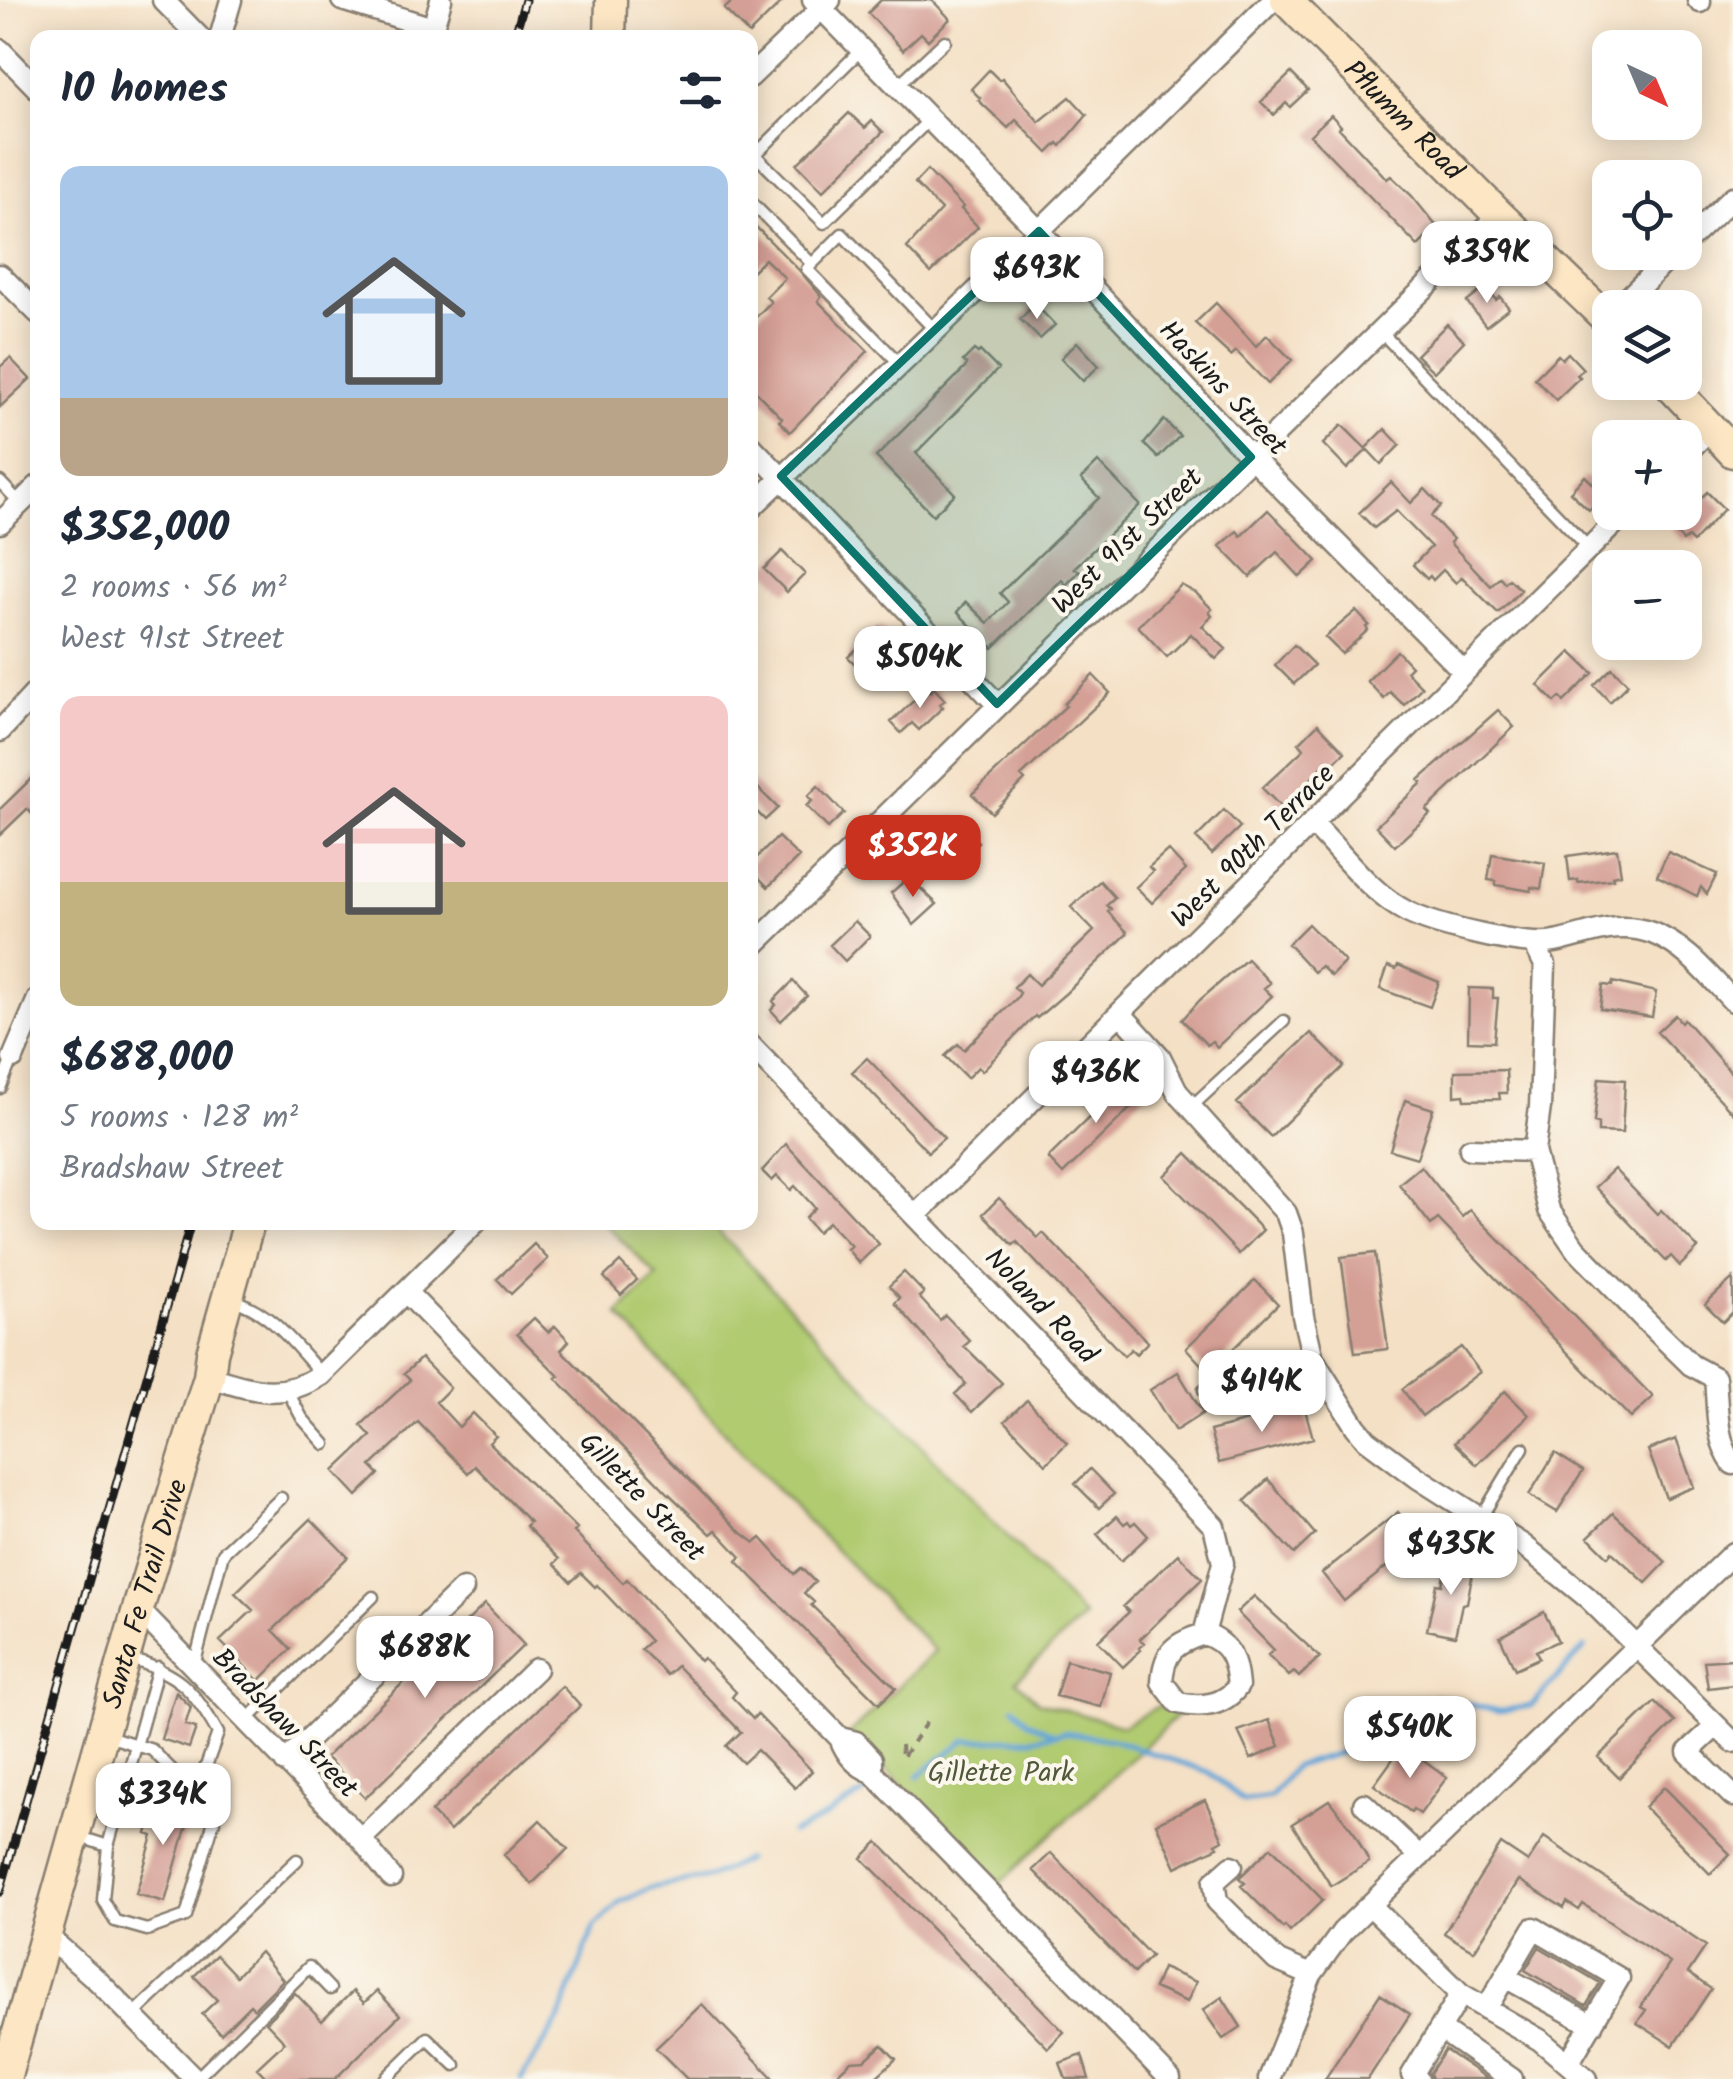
<!DOCTYPE html>
<meta charset="utf-8">
<style>
:root{--surface:#fff;--page:#f2f2f3;--text:#1f2937;--muted:#747a83;--accent:#c8321e}
body{margin:0;font-family:Kalam,sans-serif;background:var(--page);color:var(--text);height:100vh;display:flex;flex-direction:column;font-size:38px;white-space:nowrap}
*{box-sizing:border-box;margin:0}
p{font-size:32px;color:var(--muted)}
.icon{flex:none;width:55px;height:55px;fill:none;stroke:currentColor;stroke-width:2;stroke-linecap:round;stroke-linejoin:round}
.map{position:relative;flex:1;overflow:hidden}
.side{position:absolute;left:30px;top:30px;width:728px;height:1200px;display:flex;flex-direction:column;background:var(--surface);border-radius:20px;box-shadow:0 5px 25px #0003}
.side>*{flex:none}
.needle{width:65px;rotate:136deg}
.buttons{position:absolute;left:1592px;top:30px;display:grid;gap:20px}
.buttons a{display:grid;place-items:center;width:110px;height:110px;border-radius:20px;background:var(--surface);box-shadow:0 5px 25px #0003;font-size:50px}
.price{position:absolute;translate:-50% -85px;padding:0 22px;border-radius:20px;background:#fff;color:#222;font-size:32px;line-height:65px;filter:drop-shadow(0 2px 5px #0008)}
.price::after{content:'';position:absolute;left:50%;top:60px;width:30px;height:22px;margin-left:-15px;background:inherit;clip-path:polygon(0 0,100% 0,50% 100%)}
.price.selected{background:var(--accent);color:#fff}
ul{padding:0;list-style:none}
li{display:grid;align-content:center;gap:20px;height:530px;padding:0 30px}
li span{display:grid;place-items:center;height:310px;border-radius:20px;color:#555}
li>.icon{margin-inline-start:auto}
span .icon{width:180px;height:180px;fill:#fffc;stroke-width:1}
li b{font-size:42px}
h2{display:flex;justify-content:space-between;align-items:center;height:120px;padding:0 30px;font-size:42px}
.map>svg:first-child{display:block}
.green{fill:#b1cb71;stroke:#667446;stroke-width:2.5}
.lines{fill:none;stroke-linecap:round;stroke-linejoin:round}
.stream{stroke:#63a6d8;stroke-width:5}
.building{fill:#d49f95}
.service-casing{stroke:#887e70;stroke-width:15}
.minor-casing{stroke:#887e70;stroke-width:25}
.secondary-casing{stroke:#887e70;stroke-width:35}
.path{stroke:#887e70;stroke-width:4;stroke-dasharray:8 8;stroke-linecap:butt}
.service{stroke:#fff;stroke-width:10}
.minor{stroke:#fff;stroke-width:20}
.secondary{stroke:#fce6c4;stroke-width:30}
.rail-casing{stroke:#1c1c1c;stroke-width:9}
.rail{stroke:#fbf7ec;stroke-width:5;stroke-dasharray:15;stroke-linecap:butt}
.marked{fill:#0f766e;fill-opacity:0.2;stroke:#0f766e;stroke-width:8;stroke-linejoin:round}
.labels{text-anchor:middle;stroke-width:8;stroke-linejoin:round;paint-order:stroke}
.street-label{font-size:28px;fill:#1c1c1c;stroke:#fbf7ec}
.park-label{font-size:28px;fill:#50593a;stroke:#fbf7ec}
</style>
<div class="map">
<svg width="1733" height="2079" viewBox="0 0 1733 2079">
<rect width="100%" height="100%" fill="#fbf7ec"/>
<filter id="ink" filterUnits="userSpaceOnUse"><feTurbulence type="fractalNoise" baseFrequency=".01" numOctaves="2"/><feDisplacementMap in="SourceGraphic" scale="20" xChannelSelector="R" yChannelSelector="G"/><feConvolveMatrix kernelMatrix="1 2 1 2 8 2 1 2 1" color-interpolation-filters="sRGB"/></filter>
<filter id="wash" filterUnits="userSpaceOnUse"><feTurbulence type="fractalNoise" baseFrequency=".0048" numOctaves="4" result="noise"/><feDisplacementMap in="SourceGraphic" scale="40" xChannelSelector="R" yChannelSelector="G"/><feGaussianBlur stdDeviation="2.25" result="paint"/><feColorMatrix in="noise" values="0 0 0 0 0 0 0 0 0 0 0 0 0 0 0 0 0 1.4 0 .05"/><feComposite in="paint" operator="in"/></filter>
<g filter="url(#wash)">
<rect width="100%" height="100%" fill="#f4e0c5"/>
<!-- green -->
<path class="green" d="M604,1223H710L1084,1617L1016,1680L1038,1702L1123,1726L1162,1704L1179,1714L1000,1883L850,1733L935,1651L772,1485L618,1314L657,1276Z"/>
<g class="lines">
<!-- stream -->
<path class="stream" d="M1014,1707L1027,1721L1052,1733
M918,1776L965,1740L1032,1739L1065,1732L1112,1740L1209,1772L1243,1801L1270,1797L1295,1766L1372,1743L1408,1722L1434,1696L1498,1711L1531,1706L1585,1647
M791,1833C819,1824 839,1806 865,1793
M521,2079L559,2020L594,1927L620,1902L650,1888L711,1877L746,1860"/>
</g>
<g id="blocks">
<!-- building -->
<path class="building" d="M734,0H784L749,34L724,9Z
M881,0H932L950,19L928,40L921,33L903,50L868,13Z
M989,70L999,80L1002,78L1039,122L1070,97L1087,115L1061,146L1058,143L1048,153L1016,120L1008,128L978,100L980,98L971,89Z
M1291,73L1308,90L1290,107L1286,103L1274,115L1261,102Z
M849,113L865,128L872,121L883,132L823,191L797,164Z
M1331,115L1341,126L1339,128L1387,179L1391,176L1412,196L1437,227L1418,246L1310,135Z
M927,170L963,207L961,209L978,227L931,273L907,248L941,210L915,183Z
M750,221L798,269L821,296L818,301L868,351L790,432L779,421L782,418L750,386V323L771,302L766,297L785,278L765,259L750,273Z
M1486,287L1496,300L1500,297L1509,308L1486,326L1467,302Z
M1216,303L1256,346L1267,335L1292,360L1268,384L1236,351L1231,356L1195,323Z
M1035,304L1055,325L1040,339L1020,319Z
M1447,324L1464,341L1434,372L1416,355Z
M1077,342L1099,366L1083,381L1061,358Z
M974,350L978,353L980,351L998,369L916,453L955,494L933,515L876,457L965,368L967,364L963,361Z
M1568,353L1583,369L1577,375L1580,377L1556,400L1535,378L1558,355L1562,359Z
M10,358L30,379L0,407V367Z
M1164,420L1180,436L1158,458L1144,444Z
M1342,425L1367,450L1347,469L1323,444Z
M1385,429L1400,445L1381,464L1366,448Z
M1098,462L1140,505L1074,568L1080,571L1066,585L1062,580L1053,588L993,648L957,612L966,602L988,623L1008,602L1000,593L1099,498L1081,479Z
M1585,476L1604,494L1589,510L1570,492Z
M1391,482L1411,503L1425,489L1441,506L1431,516L1453,539L1450,543L1491,586L1500,577L1505,583L1509,579L1521,590L1498,613L1462,577L1456,583L1443,570L1433,580L1430,576L1427,579L1413,565L1431,547L1396,511L1374,528L1359,513Z
M1707,492L1724,509L1693,542L1688,537L1683,541L1672,529V522L1685,512L1700,494L1702,497Z
M1268,510L1317,561L1300,577L1277,552L1250,577L1220,546L1237,531L1241,536Z
M782,551L805,574L787,592L764,569Z
M1181,585L1196,593L1212,609L1209,612L1212,616L1202,626L1226,649L1216,659L1191,634L1167,657L1138,626Z
M1356,611L1369,625L1366,627L1368,630L1342,654L1325,637Z
M880,627L897,646L871,670L866,664L860,669L848,657Z
M1294,645L1314,665L1294,684L1275,665Z
M1397,651L1411,666L1406,671L1422,687L1404,705L1390,692L1384,699L1367,681Z
M1571,652L1593,673L1564,702L1560,697L1555,702L1538,685Z
M1612,668L1628,684L1610,702L1594,685Z
M1093,675L1110,693L1021,776L1025,780L992,813L972,794L1066,706L1064,704Z
M927,688L930,692L934,688L945,700L940,704L943,707L919,730L912,723L901,733L891,722Z
M1498,710L1514,727L1426,810L1430,814L1395,846L1376,826L1422,783L1419,780Z
M1318,724L1345,752L1326,770L1322,767L1283,809L1262,788L1304,749L1299,743Z
M38,772V819L27,809L0,835V809Z
M750,780L778,808L765,820L750,805Z
M818,786L844,813L828,828L806,806L812,801L808,796Z
M1224,810L1240,827L1212,854L1196,838Z
M954,816L978,842L957,862L945,848L940,853L930,842Z
M778,837L799,857L768,887L750,869V864Z
M1617,849L1621,874L1612,876L1613,879L1578,883V880L1570,881L1567,856Z
M1168,850L1186,870L1152,903L1136,887L1153,871L1149,867Z
M1668,852L1717,874L1707,894L1701,887L1697,896L1657,876Z
M1492,854L1545,863L1541,889L1531,887V891L1496,885V881L1488,880Z
M909,877L937,904L914,925L891,893Z
M1100,881L1115,898L1107,905L1111,909L1108,912L1128,933L1066,993L1037,1018L1035,1016L982,1071L978,1067L967,1078L945,1056L958,1044L964,1050L1017,998L1020,993L1014,987L1027,974L1038,985L1094,931L1071,907Z
M855,921L870,936L845,961L830,945Z
M1308,924L1345,962L1331,976L1321,966L1314,972L1288,944Z
M1247,959L1270,983L1264,988L1272,996L1217,1047L1212,1041L1207,1045L1182,1020L1200,1000Z
M1398,965L1439,982L1430,1007L1380,989L1388,966L1396,969Z
M793,981L807,996L781,1021L771,1010L776,1005L773,1001Z
M1613,982L1656,992L1652,1017L1600,1009L1603,985L1612,986Z
M1469,988L1493,989V998H1498L1494,1042L1468,1041Z
M1675,1015L1681,1022L1684,1019L1733,1075V1113L1657,1032Z
M1311,1033L1344,1066L1271,1137L1237,1103Z
M867,1058L944,1138L928,1152L852,1072Z
M1506,1070L1507,1093H1499L1500,1099L1465,1100L1464,1095L1455,1096V1071Z
M1129,1078L1145,1094L1063,1174L1048,1158Z
M1599,1078L1625,1080L1622,1133L1598,1132V1123L1594,1122Z
M1405,1100L1433,1109L1417,1158L1390,1150Z
M786,1144L879,1244L859,1263L847,1249L851,1246L828,1222L817,1232L805,1218L815,1208L795,1186L791,1190L777,1176L772,1181L762,1171Z
M1187,1153L1263,1230L1239,1254L1164,1176Z
M1421,1166L1462,1217L1470,1210L1653,1397L1631,1418L1438,1219L1431,1225L1399,1184Z
M1614,1169L1657,1214L1661,1210L1698,1248L1680,1266L1671,1256L1666,1261L1595,1187Z
M999,1198L1038,1238L1043,1233L1148,1342L1136,1354L1131,1349L1124,1356L1017,1242L1013,1245L983,1214Z
M534,1244L548,1259L511,1294L497,1279Z
M1375,1253L1388,1349L1355,1353L1341,1257Z
M620,1262L637,1280L621,1295L604,1277Z
M904,1272L924,1293L919,1297L940,1320L945,1315L970,1341L964,1346L1002,1383L972,1412L955,1394L966,1384L895,1303L900,1298L889,1286Z
M1733,1278V1312L1723,1322L1705,1304Z
M1255,1280L1278,1304L1209,1373L1186,1348Z
M534,1318L548,1332L555,1326L569,1341L561,1350L742,1533L755,1543L761,1538L794,1574L801,1568L815,1582L804,1593L814,1602L811,1605L896,1688L879,1704L753,1578L737,1561L741,1557L716,1530L711,1534L668,1493L556,1378L559,1376L517,1334Z
M1461,1347L1480,1372L1422,1416L1402,1389Z
M421,1358L450,1388L436,1402L459,1427L473,1413L496,1436L489,1443L577,1529L574,1532L623,1583L627,1579L700,1661L703,1658L736,1692L732,1697L753,1719L757,1714L812,1771L795,1788L757,1750L743,1763L726,1746L741,1732L677,1666L667,1675L641,1649L650,1641L597,1585L595,1587L581,1573L571,1582L554,1564L559,1559L526,1526L530,1522L475,1466L468,1473L418,1422L371,1466L379,1474L357,1496L334,1471L371,1436L361,1425L410,1380L404,1374Z
M1178,1372L1203,1413L1175,1431L1150,1390Z
M1505,1391L1529,1415L1477,1465L1454,1443Z
M1027,1400L1067,1443L1046,1464L1005,1421Z
M1304,1406L1313,1438L1219,1463L1210,1431Z
M1676,1439L1694,1487L1666,1498L1648,1450Z
M1555,1453L1583,1471L1557,1512L1529,1495Z
M1090,1469L1114,1494L1099,1508L1075,1484Z
M1268,1479L1315,1534L1294,1554L1245,1501Z
M1398,1512L1420,1540L1344,1601L1322,1573Z
M1613,1513L1666,1562L1646,1583L1612,1552L1608,1557L1588,1537Z
M1117,1516L1124,1524L1128,1521L1131,1525L1135,1522L1148,1536L1121,1561L1097,1534Z
M311,1519L348,1557L273,1630L291,1649L259,1681L220,1641L253,1610L235,1593Z
M1178,1554L1202,1579L1140,1639L1144,1643L1139,1648L1141,1650L1123,1667L1098,1641L1129,1612L1123,1606Z
M1447,1560L1474,1566L1467,1603L1462,1604L1455,1636L1427,1630L1437,1584L1442,1585Z
M1254,1596L1320,1657L1299,1677L1294,1672L1289,1676L1268,1655L1274,1650L1237,1612Z
M485,1604L524,1645L365,1798L326,1757Z
M1544,1612L1558,1641L1536,1651L1539,1658L1515,1669L1500,1637Z
M1733,1659V1685L1708,1688L1704,1661Z
M1066,1660L1110,1672L1101,1707L1056,1696Z
M562,1686L580,1706L450,1831L431,1812Z
M176,1692L191,1707L185,1725L196,1728L189,1748L161,1739Z
M1655,1702L1675,1722L1619,1778L1598,1757Z
M1269,1720L1280,1746L1251,1759L1238,1731Z
M1403,1745L1447,1777L1420,1814L1413,1809L1411,1812L1374,1785Z
M1664,1787L1730,1854L1710,1874L1644,1807Z
M157,1797L192,1807L165,1902L136,1894L153,1836L147,1834Z
M1205,1800L1223,1840L1216,1844L1218,1847L1176,1867L1156,1823Z
M1329,1800L1355,1834L1369,1862L1331,1886L1292,1824Z
M540,1820L568,1849L532,1884L504,1855Z
M1544,1837L1706,1946L1688,1973L1711,1989L1673,2046L1637,2023L1646,2010L1641,2007L1670,1963L1583,1904L1579,1910L1567,1902L1564,1908L1519,1880L1474,1951L1444,1933L1501,1844L1528,1862Z
M878,1842L1064,2032L1048,2048L862,1858Z
M1271,1847L1323,1900L1290,1932L1285,1926L1283,1928L1241,1886L1245,1883L1239,1878Z
M1051,1853L1151,1956L1134,1973L1033,1870Z
M1539,1947L1600,1983L1586,2006L1525,1970Z
M260,1952L283,1980L254,2009L250,2005L221,2034L202,2014L217,2000L194,1976L216,1955L236,1976Z
M1162,1968L1196,1982L1187,2002L1154,1988Z
M353,1991L364,2003L377,1991L400,2015L335,2079H268L257,2068L285,2042L266,2022L295,1993L322,2021Z
M1380,1994L1410,2014L1368,2079H1325Z
M1222,1997L1241,2027L1223,2039L1203,2010Z
M702,2004L774,2079H687L656,2048Z
M882,2045L896,2059L874,2079H832L851,2061L865,2060Z
M1445,2050L1488,2079H1432L1430,2073Z
M1082,2055L1089,2079H1066L1060,2063Z"/>
</g>
</g>
<g filter="url(#ink)">
<use href="#blocks" fill-opacity="0" stroke="#887e70" stroke-width="2.5"/>
<g class="lines">
<defs>
<path id="service" d="M897,86L945,41
M750,150L824,223L929,120
M755,155L861,50
M750,201L812,264
M1380,331L1589,548
M900,364L807,269L842,234L935,330
M0,482L20,503
M0,1088L12,1059
M1191,1107L1284,1021
M232,1300C270,1310 295,1345 321,1374
M287,1390L302,1418L325,1444
M1204,1390L1256,1380L1312,1359
M1480,1519L1523,1448
M127,1658C178,1673 192,1687 218,1733L196,1794
M194,1666L223,1553L281,1498
M247,1720L373,1597
M80,1837L108,1846L103,1900L115,1921L147,1930L186,1916L216,1814L152,1750L105,1735
M108,1846L158,1667
M132,2016L297,1860
M196,2079L309,1967L330,1989
M385,2079L427,2038L455,2065"/>
<path id="minor" d="M163,0L200,38
M342,0L433,28
M813,0L1039,231L1251,457L1464,672
M1698,0L1700,2
M220,38L231,0
M430,38L441,0
M0,50L38,89
M750,77L830,0
M1685,243L1733,197
M0,275L38,313
M1618,308L1675,252
M750,445L997,704
M1685,454L1710,429
M750,509L1039,231L1273,0
M0,523L38,486
M0,731L38,690
M1312,823C1341,852 1370,893 1407,912C1435,926 1525,948 1555,942C1589,935 1617,920 1652,933C1686,946 1709,976 1733,1001
M1534,943L1545,965L1540,1107L1534,1151L1549,1210L1575,1248L1645,1320L1691,1365L1715,1378
M750,949L1499,215
M1121,1014L1160,1057L1178,1093L1286,1213L1293,1233L1303,1316L1313,1359L1356,1427L1367,1440L1418,1478L1523,1545L1588,1598L1733,1742
M750,1045L1214,1526L1223,1563L1204,1634
M13,1058L38,999
M1470,1149L1534,1151
M916,1215L1626,512
M406,1292L840,1738C846,1754 856,1766 872,1772L1170,2079
M209,1377C253,1390 280,1401 321,1375L476,1222
M1715,1378C1718,1408 1715,1439 1733,1464
M138,1609L361,1839L391,1877
M1204,1634C1231,1643 1236,1662 1238,1686C1224,1706 1201,1708 1178,1703L1162,1682C1164,1650 1176,1643 1204,1634Z
M1716,1726L1688,1752L1733,1796
M840,1738L856,1742L872,1759V1772
M285,1762L463,1589
M1364,1804L1420,1857
M361,1839L536,1669
M1232,1866L1214,1882L1217,1901L1276,1960L1311,1975
M1370,1905L1461,1994L1540,2040L1586,2079
M46,1935L98,1981L195,2079
M1505,1977L1592,2025
M1486,2009L1534,1928L1619,1978L1569,2062
M1440,2029L1512,2079
M1269,2079L1311,1975L1342,1932L1733,1553
M1418,2079L1412,2075L1461,1994"/>
<g id="secondary">
<path id="s1" d="M1286,0L1499,215L1610,322"/>
<path d="M610,38L611,0"/>
<path d="M1667,382L1733,452"/>
<path id="s2" d="M5,2079L138,1609L209,1377L212,1353L249,1222"/>
</g>
</defs>
<!-- service casing -->
<use href="#service" class="service-casing"/>
<!-- minor casing -->
<use href="#minor" class="minor-casing"/>
<!-- secondary casing -->
<use href="#secondary" class="secondary-casing"/>
<!-- path -->
<path class="path" d="M901,1745L902,1758L930,1717"/>
<!-- service -->
<use href="#service" class="service"/>
<!-- minor -->
<use href="#minor" class="minor"/>
<!-- secondary -->
<use href="#secondary" class="secondary"/>
<defs>
<path id="rail" d="M514,38L525,0
M0,1892L191,1222"/>
</defs>
<!-- rail casing -->
<use href="#rail" class="rail-casing"/>
<!-- rail -->
<use href="#rail" class="rail"/>
</g>
</g>
<!-- marked area -->
<path class="marked" d="M1039,231L1251,457L997,704L781,476Z"/>
<g class="labels">
<!-- street labels -->
<g class="street-label">
<text dy="10" stroke="none"><textPath href="#s1" startOffset="168">Pflumm Road</textPath></text>
<text transform="translate(1224 387) rotate(47)" y="10">Haskins Street</text>
<text transform="translate(1126 540) rotate(-44)" y="10">West 91st Street</text>
<text transform="translate(1252 845) rotate(-45)" y="10">West 90th Terrace</text>
<text transform="translate(1042 1305) rotate(46)" y="10">Noland Road</text>
<text transform="translate(643 1496) rotate(46)" y="10">Gillette Street</text>
<text dy="10" stroke="none"><textPath href="#s2" startOffset="505">Santa Fe Trail Drive</textPath></text>
<text transform="translate(286 1722) rotate(46)" y="10">Bradshaw Street</text>
</g>
<!-- park labels -->
<g class="park-label">
<text x="1001" y="1781">Gillette Park</text>
</g>
</g>
</svg>
<div class="buttons">
<a><svg class="needle" viewBox="-14 -14 28 28"><path d="M0-13l5 13h-10z" fill="#e53935"/><path d="M0 13l5-13h-10z" fill="#747a83"/></svg></a>
<a><svg class="icon" aria-label="locate" viewBox="0 0 24 24"><circle cx="12" cy="12" r="6"/><path d="M12 2v4M12 18v4M2 12h4M18 12h4"/></svg></a>
<a><svg class="icon" aria-label="layers" viewBox="0 0 24 24"><path d="M12 4l9 5-9 5-9-5zM3 14l9 5 9-5"/></svg></a>
<a>+</a>
<a>−</a>
</div>
<b class="price" style="left:1487px;top:306px">$359K</b>
<b class="price" style="left:1037px;top:322px">$693K</b>
<b class="price" style="left:920px;top:711px">$504K</b>
<b class="price selected" style="left:913px;top:900px">$352K</b>
<b class="price" style="left:1096px;top:1126px">$436K</b>
<b class="price" style="left:1262px;top:1435px">$414K</b>
<b class="price" style="left:1451px;top:1598px">$435K</b>
<b class="price" style="left:425px;top:1701px">$688K</b>
<b class="price" style="left:1410px;top:1781px">$540K</b>
<b class="price" style="left:163px;top:1848px">$334K</b>
<section class="side">
<h2>10 homes<svg class="icon" aria-label="filters" viewBox="0 0 24 24"><path d="M4 7h16M4 17h16"/><circle cx="9" cy="7" r="2"/><circle cx="15" cy="17" r="2"/></svg></h2>
<ul>
<li><span style="background:linear-gradient(#a9c7e8 75%,#b9a48a 0)"><svg class="icon" aria-label="home" viewBox="0 0 24 24"><path d="M3 11l9-7 9 7M6 9v11h12V9"/></svg></span><div><b>$352,000</b><p>2 rooms · 56 m²</p><p>West 91st Street</p></div></li>
<li><span style="background:linear-gradient(#f6c9c9 60%,#c2b280 0)"><svg class="icon" aria-label="home" viewBox="0 0 24 24"><path d="M3 11l9-7 9 7M6 9v11h12V9"/></svg></span><div><b>$688,000</b><p>5 rooms · 128 m²</p><p>Bradshaw Street</p></div></li>
</ul>
</section>
</div>
